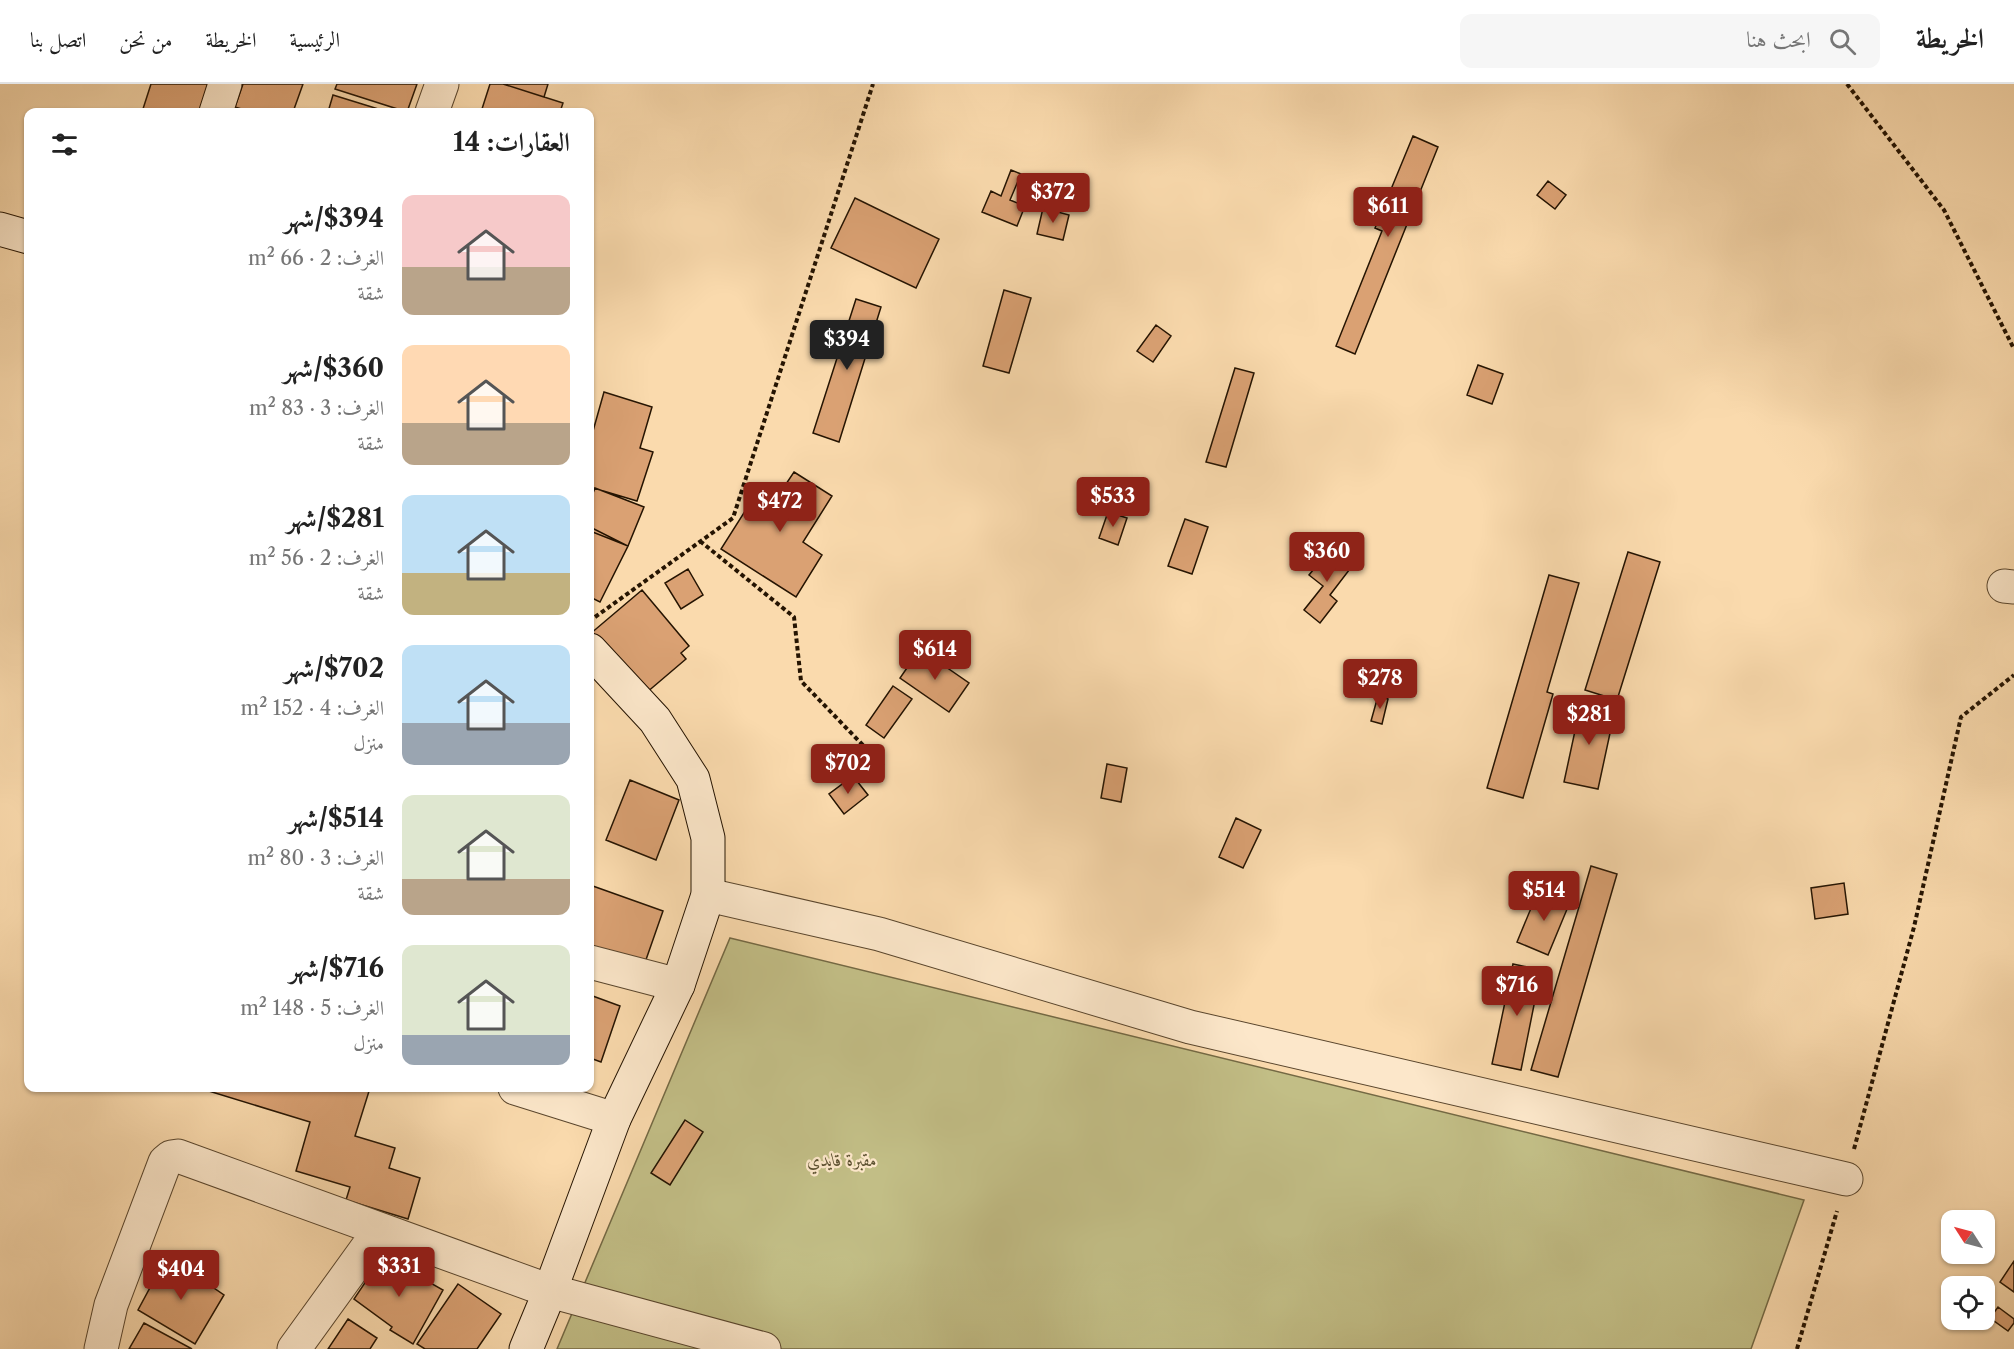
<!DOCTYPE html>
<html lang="ar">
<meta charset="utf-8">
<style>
:root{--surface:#fff;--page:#f6f6f6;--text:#222;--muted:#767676;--line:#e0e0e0;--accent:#8f2418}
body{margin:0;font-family:"Libre Caslon Text",Amiri,serif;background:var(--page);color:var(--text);direction:rtl;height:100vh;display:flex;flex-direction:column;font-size:22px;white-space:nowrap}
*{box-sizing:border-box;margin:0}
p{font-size:20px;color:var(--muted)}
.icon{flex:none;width:33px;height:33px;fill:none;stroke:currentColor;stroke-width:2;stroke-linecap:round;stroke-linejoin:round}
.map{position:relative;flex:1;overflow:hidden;direction:ltr}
.details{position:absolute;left:24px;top:24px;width:570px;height:984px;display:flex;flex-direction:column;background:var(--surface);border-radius:12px;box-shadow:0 2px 4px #0004;direction:rtl}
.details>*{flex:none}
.needle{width:39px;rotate:306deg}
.controls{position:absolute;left:1941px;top:1126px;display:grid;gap:12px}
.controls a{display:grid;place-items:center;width:54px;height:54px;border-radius:12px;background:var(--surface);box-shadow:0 2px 4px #0004;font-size:30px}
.price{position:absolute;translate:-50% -51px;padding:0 14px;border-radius:6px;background:var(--accent);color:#fff;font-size:20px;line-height:39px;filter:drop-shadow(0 2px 3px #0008)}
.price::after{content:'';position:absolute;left:50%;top:36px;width:18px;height:14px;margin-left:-9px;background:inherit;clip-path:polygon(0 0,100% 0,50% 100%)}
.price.selected{background:#222;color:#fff}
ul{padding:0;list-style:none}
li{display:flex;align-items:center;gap:18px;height:150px;padding:0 24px}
li span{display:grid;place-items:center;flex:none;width:168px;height:120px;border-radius:12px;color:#555}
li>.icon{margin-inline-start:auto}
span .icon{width:72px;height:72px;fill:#fffc;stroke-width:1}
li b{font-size:26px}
h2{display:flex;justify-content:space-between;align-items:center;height:72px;padding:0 24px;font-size:26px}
header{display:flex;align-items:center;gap:36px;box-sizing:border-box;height:84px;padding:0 30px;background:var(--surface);border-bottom:2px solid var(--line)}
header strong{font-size:28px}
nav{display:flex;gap:33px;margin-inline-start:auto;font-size:21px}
.search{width:420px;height:54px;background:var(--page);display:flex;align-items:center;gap:15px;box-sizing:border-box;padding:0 21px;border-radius:12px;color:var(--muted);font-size:22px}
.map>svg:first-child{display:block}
.green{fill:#c2be86;stroke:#746944;stroke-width:1.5}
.building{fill:#daa173;stroke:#251402;stroke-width:1.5}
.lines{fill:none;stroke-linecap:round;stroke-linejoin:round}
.street-casing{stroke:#5a462d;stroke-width:35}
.secondary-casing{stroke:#251402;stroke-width:35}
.path{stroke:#251402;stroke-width:4;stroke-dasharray:4.5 3;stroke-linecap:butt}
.street{stroke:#fce7ca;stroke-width:33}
.secondary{stroke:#fce7ca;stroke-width:33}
.labels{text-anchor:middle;stroke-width:4.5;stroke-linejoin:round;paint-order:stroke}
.park-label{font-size:18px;font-style:italic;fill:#5c5030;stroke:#fce7ca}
</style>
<header>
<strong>الخريطة</strong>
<div class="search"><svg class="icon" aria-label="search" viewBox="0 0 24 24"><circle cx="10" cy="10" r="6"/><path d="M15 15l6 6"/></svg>ابحث هنا</div>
<nav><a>الرئيسية</a><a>الخريطة</a><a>من نحن</a><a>اتصل بنا</a></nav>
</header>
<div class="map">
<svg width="2014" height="1265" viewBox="0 0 2014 1265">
<rect width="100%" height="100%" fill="#fadaad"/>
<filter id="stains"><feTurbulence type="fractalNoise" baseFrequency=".00333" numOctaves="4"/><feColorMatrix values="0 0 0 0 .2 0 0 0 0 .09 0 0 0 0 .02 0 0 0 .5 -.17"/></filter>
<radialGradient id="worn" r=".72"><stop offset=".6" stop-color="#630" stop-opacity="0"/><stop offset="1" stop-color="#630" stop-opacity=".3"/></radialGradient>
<!-- green -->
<path class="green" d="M730,854L1804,1116L1751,1265H557Z"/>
<!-- building -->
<path class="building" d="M151,0H215L206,28H142Z
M243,0H303L293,28H251L235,23Z
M337,0H417L407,28L335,5Z
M490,0H503L563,19L560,28H481Z
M503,0H548L544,13Z
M333,11L388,28H328Z
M1413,52L1438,63L1355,270L1336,262L1382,147L1375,144Z
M1011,86L1021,90L1010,116L1025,122L1017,142L982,128L991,107L1001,112Z
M1548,97L1566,111L1555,125L1537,111Z
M855,114L939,155L916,204L831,164Z
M1043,124L1069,131L1063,156L1037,150Z
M1004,206L1031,214L1009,289L983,282Z
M856,215L881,223L839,358L813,349Z
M1156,241L1171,252L1153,278L1137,267Z
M1478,281L1503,290L1492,320L1467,311Z
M1235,284L1254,289L1226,383L1206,378Z
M604,308L652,323L640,364L653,368L637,417L590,403V346L593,347Z
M794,388L832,412L803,458L822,471L796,513L721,465L761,402L778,412Z
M595,404L644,423L628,462L590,447V417Z
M1108,428L1127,434L1118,461L1099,454Z
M1185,435L1208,443L1192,490L1168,482Z
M590,443L628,462L600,518L590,513Z
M1331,464L1353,481L1330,511L1337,517L1320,539L1304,526L1323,502L1309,491Z
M1628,468L1660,478L1617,616L1585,606Z
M688,485L703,511L681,525L665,499Z
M1549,491L1579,499L1547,608L1553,610L1523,714L1487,704Z
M642,506L689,562L681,569L686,575L639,615L590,550Z
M920,565L969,599L949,628L900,594Z
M893,602L912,615L884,654L866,641Z
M1378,612L1388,615L1382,640L1371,637Z
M1581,619L1615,626L1598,705L1564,698Z
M1107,680L1127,684L1121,718L1101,714Z
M853,692L868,711L844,730L829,710Z
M630,696L679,716L656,776L606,756Z
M1236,734L1261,746L1243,784L1219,773Z
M1591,782L1617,790L1558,993L1531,986Z
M1844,799L1848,830L1815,835L1811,804Z
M590,801L663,827L641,890L590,871Z
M1539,805L1570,818L1548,871L1517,858Z
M1513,880L1541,886L1521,986L1492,980Z
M590,911L620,922L601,978L590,974Z
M199,1004H370L355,1052L395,1064L389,1084L420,1094L408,1135L346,1116L350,1103L296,1087L310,1038Z
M685,1036L703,1048L670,1101L651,1089Z
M167,1172L224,1211L195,1260L138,1226Z
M383,1172L443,1206L413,1260L390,1246L392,1243L354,1215Z
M2014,1177V1208L2000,1198Z
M458,1200L501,1230L477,1265H425L417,1260Z
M1998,1223L2014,1235V1239L2008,1247L1990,1234Z
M348,1235L377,1254L370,1265H328Z
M144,1239L192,1265H129Z"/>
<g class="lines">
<defs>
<path id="street" d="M432,28L442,0
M2004,502L2014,503
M708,811L879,850L1190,943L1846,1095
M590,878L678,901
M515,1004L614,1035
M101,1265L111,1221L165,1078L171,1073L178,1072L550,1207L764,1265
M294,1265L380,1146"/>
<path id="secondary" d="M216,28L225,0
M0,145L28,153
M526,1265L550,1207L614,1035L678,901L708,811V754L693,695L655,636L590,566"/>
</defs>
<!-- street casing -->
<use href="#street" class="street-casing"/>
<!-- secondary casing -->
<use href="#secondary" class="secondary-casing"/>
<!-- path -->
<path class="path" d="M1847,0L1944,126L2014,265
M700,457L794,533L801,597L883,682
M595,533L733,434L873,0
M1854,1065L1914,843L1961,633L2014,591
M1797,1265L1837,1127"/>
<!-- street -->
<use href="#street" class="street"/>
<!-- secondary -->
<use href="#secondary" class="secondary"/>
</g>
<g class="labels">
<!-- park labels -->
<g class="park-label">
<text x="842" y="1082">مقبرة قايدي</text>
</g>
</g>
<rect width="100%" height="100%" filter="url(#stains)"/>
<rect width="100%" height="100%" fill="url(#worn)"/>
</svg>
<div class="controls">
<a><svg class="needle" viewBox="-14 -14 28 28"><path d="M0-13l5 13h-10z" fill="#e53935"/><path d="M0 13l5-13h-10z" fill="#767676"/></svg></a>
<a><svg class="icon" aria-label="locate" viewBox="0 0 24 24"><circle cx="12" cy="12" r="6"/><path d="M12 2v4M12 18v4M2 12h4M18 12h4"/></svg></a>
</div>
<b class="price" style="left:1053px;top:140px">$372</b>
<b class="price" style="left:1388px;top:154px">$611</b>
<b class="price selected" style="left:847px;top:287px">$394</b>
<b class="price" style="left:1113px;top:444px">$533</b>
<b class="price" style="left:780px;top:449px">$472</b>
<b class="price" style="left:1327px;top:499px">$360</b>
<b class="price" style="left:935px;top:597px">$614</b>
<b class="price" style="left:1380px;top:626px">$278</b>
<b class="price" style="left:1589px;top:662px">$281</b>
<b class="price" style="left:848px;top:711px">$702</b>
<b class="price" style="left:1544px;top:838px">$514</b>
<b class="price" style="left:1517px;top:933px">$716</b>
<b class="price" style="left:399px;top:1214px">$331</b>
<b class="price" style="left:181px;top:1217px">$404</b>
<section class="details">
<h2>العقارات: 14<svg class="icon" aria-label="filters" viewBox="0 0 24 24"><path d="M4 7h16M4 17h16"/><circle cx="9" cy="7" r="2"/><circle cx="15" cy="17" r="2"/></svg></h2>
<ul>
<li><span style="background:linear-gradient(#f6c9c9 60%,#b9a48a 0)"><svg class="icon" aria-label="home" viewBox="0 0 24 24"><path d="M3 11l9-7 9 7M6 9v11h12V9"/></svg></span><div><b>$394/شهر</b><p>الغرف: 2 · 66 m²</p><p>شقة</p></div></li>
<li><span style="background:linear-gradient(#ffd9b3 65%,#b9a48a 0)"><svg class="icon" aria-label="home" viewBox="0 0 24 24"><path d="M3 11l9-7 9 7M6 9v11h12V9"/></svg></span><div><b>$360/شهر</b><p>الغرف: 3 · 83 m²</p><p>شقة</p></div></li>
<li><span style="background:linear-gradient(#bfe0f5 65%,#c2b280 0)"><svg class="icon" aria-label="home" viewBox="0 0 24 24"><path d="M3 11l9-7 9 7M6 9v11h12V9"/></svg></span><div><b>$281/شهر</b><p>الغرف: 2 · 56 m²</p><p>شقة</p></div></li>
<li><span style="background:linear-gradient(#bfe0f5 65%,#9aa5b1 0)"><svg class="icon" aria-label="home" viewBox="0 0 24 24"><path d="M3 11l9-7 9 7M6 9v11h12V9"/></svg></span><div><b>$702/شهر</b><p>الغرف: 4 · 152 m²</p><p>منزل</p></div></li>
<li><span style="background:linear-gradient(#dfe7d0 70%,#b9a48a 0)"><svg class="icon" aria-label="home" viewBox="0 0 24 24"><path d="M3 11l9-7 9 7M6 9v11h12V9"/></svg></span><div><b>$514/شهر</b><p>الغرف: 3 · 80 m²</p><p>شقة</p></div></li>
<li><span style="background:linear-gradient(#dfe7d0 75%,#9aa5b1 0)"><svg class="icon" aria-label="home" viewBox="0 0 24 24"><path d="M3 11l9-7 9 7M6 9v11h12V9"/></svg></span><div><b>$716/شهر</b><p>الغرف: 5 · 148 m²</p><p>منزل</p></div></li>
</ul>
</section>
</div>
